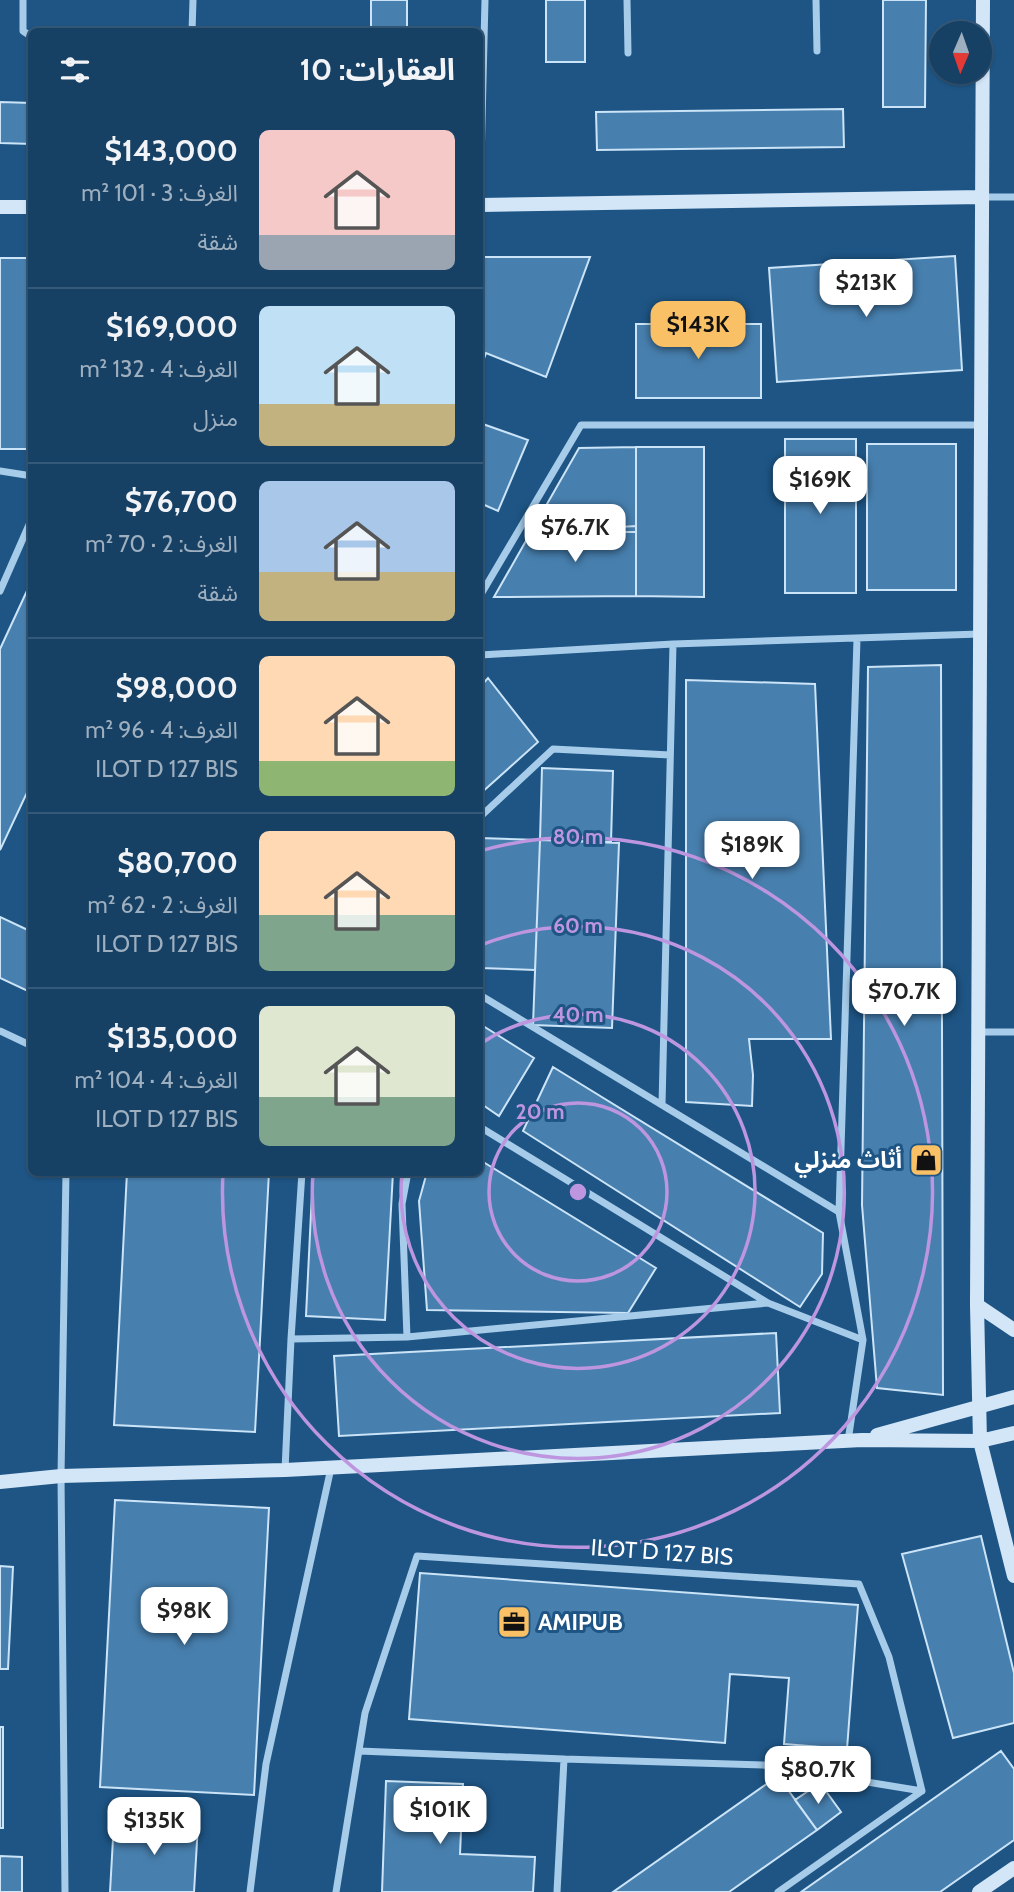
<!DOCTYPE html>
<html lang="ar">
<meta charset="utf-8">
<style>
:root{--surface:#164064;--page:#1f476a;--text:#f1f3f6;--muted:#9eafbf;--line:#355978;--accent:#f9c066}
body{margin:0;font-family:Cabin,"Noto Sans Arabic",sans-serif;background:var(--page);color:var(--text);direction:rtl;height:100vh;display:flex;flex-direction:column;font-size:26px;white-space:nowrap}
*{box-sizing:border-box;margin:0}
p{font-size:23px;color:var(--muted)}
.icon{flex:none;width:38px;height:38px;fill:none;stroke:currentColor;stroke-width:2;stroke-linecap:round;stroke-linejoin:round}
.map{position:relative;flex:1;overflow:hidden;direction:ltr}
.drawer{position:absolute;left:28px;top:28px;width:455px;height:1148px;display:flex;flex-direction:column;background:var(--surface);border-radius:10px;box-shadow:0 2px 5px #0004,0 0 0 2px var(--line);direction:rtl}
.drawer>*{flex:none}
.needle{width:46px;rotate:182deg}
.buttons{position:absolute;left:929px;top:21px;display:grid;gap:14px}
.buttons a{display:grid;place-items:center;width:63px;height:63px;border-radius:50%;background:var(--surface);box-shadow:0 2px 5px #0004,0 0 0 2px var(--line);font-size:35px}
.price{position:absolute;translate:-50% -60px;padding:0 16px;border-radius:14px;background:#fff;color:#222;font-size:23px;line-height:46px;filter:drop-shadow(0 2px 4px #0008)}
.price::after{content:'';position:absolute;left:50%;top:42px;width:21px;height:16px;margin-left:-10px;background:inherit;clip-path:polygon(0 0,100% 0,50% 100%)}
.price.on{background:var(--accent);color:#111}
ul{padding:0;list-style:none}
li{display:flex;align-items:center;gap:21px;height:175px;padding:0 28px}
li+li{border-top:2px solid var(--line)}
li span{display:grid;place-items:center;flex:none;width:196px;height:140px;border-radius:10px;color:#555}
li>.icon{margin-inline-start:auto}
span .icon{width:84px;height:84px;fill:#fffc;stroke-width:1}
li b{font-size:30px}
h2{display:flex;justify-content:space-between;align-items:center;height:84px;padding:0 28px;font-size:30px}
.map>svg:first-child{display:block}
.building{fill:#477fae;stroke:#cbe4f7;stroke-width:2}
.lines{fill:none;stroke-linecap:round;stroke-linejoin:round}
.street{stroke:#a6ccea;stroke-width:7}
.secondary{stroke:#d2e6f8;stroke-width:14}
.ring{fill:none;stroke:#bd96df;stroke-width:3.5}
.labels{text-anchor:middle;stroke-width:6;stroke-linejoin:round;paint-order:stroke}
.poi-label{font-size:23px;font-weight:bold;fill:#fff;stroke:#1e5585;text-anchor:end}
.street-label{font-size:23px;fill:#fff;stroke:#1e5585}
.centre{fill:#bd96df;stroke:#1e5585;stroke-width:3.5}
.ring-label{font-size:21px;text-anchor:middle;font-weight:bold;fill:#bd96df;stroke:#1e5585;stroke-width:6;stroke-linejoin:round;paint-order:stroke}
</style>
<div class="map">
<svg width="1014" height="1892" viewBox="0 0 1014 1892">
<rect width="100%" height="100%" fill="#1e5585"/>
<!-- building -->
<path class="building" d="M371,0H407V32H371Z
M546,0H585V62H546Z
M883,0H926L925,107H883Z
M0,102L32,103V144L0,143Z
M843,109L844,147L597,150L596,112Z
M955,256L962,370L777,382L769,268Z
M480,257H590L546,377L486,353L480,370Z
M0,258H32V449H0Z
M636,324H761V398H636Z
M480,423L528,440L498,511L480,503Z
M785,439H856V593H785Z
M867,444H956V590H867Z
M636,447V532H531L579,448Z
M636,447H704V597L636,596Z
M636,526V596L494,597L531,532Z
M32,580V782L0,850V649Z
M941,665L943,1395L877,1388L862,1205L868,667Z
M488,678L538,742L480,794V687Z
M686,680L815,684L831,1039H749L753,1075L752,1106L686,1102Z
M542,768L613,771L611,842L540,840Z
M480,838L540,840L535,970L480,968Z
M540,840L619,843L612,1028L533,1025Z
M0,917L32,932V993L0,978Z
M480,1024L534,1058L499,1116L480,1103Z
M553,1067L823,1233L822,1274L800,1307L523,1131Z
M480,1160L656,1268L628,1313L427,1310L419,1201L427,1172H480Z
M127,1172H269L255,1432L114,1425Z
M313,1172H393L385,1320L306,1316Z
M776,1333L780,1413L339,1436L334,1356Z
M115,1500L269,1508L254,1795L100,1787Z
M981,1536L1014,1673V1723L953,1738L902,1554Z
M0,1566L13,1567L8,1669H0Z
M420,1573L858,1605L847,1749L784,1744L789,1678L730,1674L725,1743L409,1719Z
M0,1727H3V1828H0Z
M1001,1751L1014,1769V1840L940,1892H801Z
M778,1776L817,1830L729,1892H613Z
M386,1781L463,1784L460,1854L535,1857L533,1892H382Z
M820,1783L841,1812L817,1830L795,1800Z
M114,1821L198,1825L194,1892H110Z
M0,1856L22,1857V1892H0Z"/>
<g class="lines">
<!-- street -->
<path class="street" d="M23,0V31L32,37
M627,0L628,53
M816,0L817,51
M192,32L193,0
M981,197H1014
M480,204L485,0
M0,471L32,476
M0,591L32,518
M480,596L581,425H981
M480,655L673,644L980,634
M480,817L553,749L670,755
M480,995L839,1212L863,1340L848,1441
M0,1031L32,1046
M978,1032H1014
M662,1105L673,644
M480,1127L768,1303L863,1340
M839,1212L857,639
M407,1337L402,1204L408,1172
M291,1339L407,1337L768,1303
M285,1470L291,1339L302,1172
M359,1751L564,1759L557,1892
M564,1759L763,1765L922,1791
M65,1892L61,1476L66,1172
M250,1892L266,1764L331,1468
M336,1892L365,1713L417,1556L859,1584L889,1657L922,1791L778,1892"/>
<!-- secondary -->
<path class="secondary" d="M983,0L977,1305L980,1441L1014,1576
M480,205L981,197
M0,207H32
M977,1305L1014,1330
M877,1435L1014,1397
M0,1482L61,1476L285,1470L862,1440L980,1441L1014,1433
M979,1892L1014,1868"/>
</g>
<!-- distance rings -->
<g class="ring">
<circle cx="578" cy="1192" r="89"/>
<path d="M480 1044A177 177 0 1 1 402 1173"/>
<path d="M481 945A266 266 0 1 1 313 1173"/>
<path d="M480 851A355 355 0 1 1 223 1173"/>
</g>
<!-- icons -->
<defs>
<symbol id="shop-square" viewBox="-11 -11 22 22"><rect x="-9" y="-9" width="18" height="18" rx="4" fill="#f9c066" stroke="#1e5585"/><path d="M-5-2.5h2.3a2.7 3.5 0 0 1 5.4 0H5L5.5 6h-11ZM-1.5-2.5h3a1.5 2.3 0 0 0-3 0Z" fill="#111"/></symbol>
<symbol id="office-square" viewBox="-11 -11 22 22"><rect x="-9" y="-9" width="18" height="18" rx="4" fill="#f9c066" stroke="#1e5585"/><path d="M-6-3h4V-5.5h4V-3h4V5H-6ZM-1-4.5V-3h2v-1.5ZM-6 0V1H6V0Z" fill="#111"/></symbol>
</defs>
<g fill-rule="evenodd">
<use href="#shop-square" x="907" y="1141" width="38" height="38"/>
<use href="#office-square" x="495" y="1603" width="38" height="38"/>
</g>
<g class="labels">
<!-- poi labels -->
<g class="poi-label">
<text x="902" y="1168">أثاث منزلي</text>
<text x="538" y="1630" text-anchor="start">AMIPUB</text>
</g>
<!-- street labels -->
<g class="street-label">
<text transform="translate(662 1552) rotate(4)" y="8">ILOT D 127 BIS</text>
</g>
</g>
<circle cx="578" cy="1192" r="10" class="centre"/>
<g class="ring-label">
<text x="578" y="844">80 m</text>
<text x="578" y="933">60 m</text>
<text x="578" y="1022">40 m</text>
<text x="540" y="1119">20 m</text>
</g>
</svg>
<div class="buttons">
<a><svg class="needle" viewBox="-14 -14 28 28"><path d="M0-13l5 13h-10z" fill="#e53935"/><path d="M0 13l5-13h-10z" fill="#9eafbf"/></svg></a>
</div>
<b class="price" style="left:866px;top:319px">$213K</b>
<b class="price on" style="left:698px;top:361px">$143K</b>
<b class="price" style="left:820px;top:516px">$169K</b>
<b class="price" style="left:575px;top:564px">$76.7K</b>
<b class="price" style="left:752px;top:881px">$189K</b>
<b class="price" style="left:904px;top:1028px">$70.7K</b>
<b class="price" style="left:184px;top:1647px">$98K</b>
<b class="price" style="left:818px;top:1806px">$80.7K</b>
<b class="price" style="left:440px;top:1846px">$101K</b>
<b class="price" style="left:154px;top:1857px">$135K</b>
<section class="drawer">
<h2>العقارات: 10<svg class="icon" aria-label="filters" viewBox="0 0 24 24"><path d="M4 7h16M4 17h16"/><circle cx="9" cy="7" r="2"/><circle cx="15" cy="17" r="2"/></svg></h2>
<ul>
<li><span style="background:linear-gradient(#f6c9c9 75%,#9aa5b1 0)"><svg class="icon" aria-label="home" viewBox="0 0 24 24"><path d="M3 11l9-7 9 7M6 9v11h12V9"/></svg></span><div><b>$143,000</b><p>الغرف: 3 · 101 m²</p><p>شقة</p></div></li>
<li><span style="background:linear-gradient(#bfe0f5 70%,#c2b280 0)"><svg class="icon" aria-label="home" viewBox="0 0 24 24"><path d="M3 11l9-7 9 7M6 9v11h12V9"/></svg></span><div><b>$169,000</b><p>الغرف: 4 · 132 m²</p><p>منزل</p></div></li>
<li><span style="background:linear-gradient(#a9c7e8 65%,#c2b280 0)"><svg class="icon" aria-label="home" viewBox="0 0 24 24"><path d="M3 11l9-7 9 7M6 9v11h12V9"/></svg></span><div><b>$76,700</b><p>الغرف: 2 · 70 m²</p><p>شقة</p></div></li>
<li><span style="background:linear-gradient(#ffd9b3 75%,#8fb573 0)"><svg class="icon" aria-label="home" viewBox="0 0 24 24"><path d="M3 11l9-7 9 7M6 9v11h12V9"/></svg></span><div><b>$98,000</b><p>الغرف: 4 · 96 m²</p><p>ILOT D 127 BIS</p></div></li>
<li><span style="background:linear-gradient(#ffd9b3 60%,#7fa58c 0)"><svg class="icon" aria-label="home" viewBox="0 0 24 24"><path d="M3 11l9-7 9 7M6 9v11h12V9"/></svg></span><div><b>$80,700</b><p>الغرف: 2 · 62 m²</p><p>ILOT D 127 BIS</p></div></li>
<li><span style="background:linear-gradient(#dfe7d0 65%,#7fa58c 0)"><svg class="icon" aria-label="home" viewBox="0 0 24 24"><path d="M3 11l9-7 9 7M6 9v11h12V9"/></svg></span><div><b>$135,000</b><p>الغرف: 4 · 104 m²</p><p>ILOT D 127 BIS</p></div></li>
</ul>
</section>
</div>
